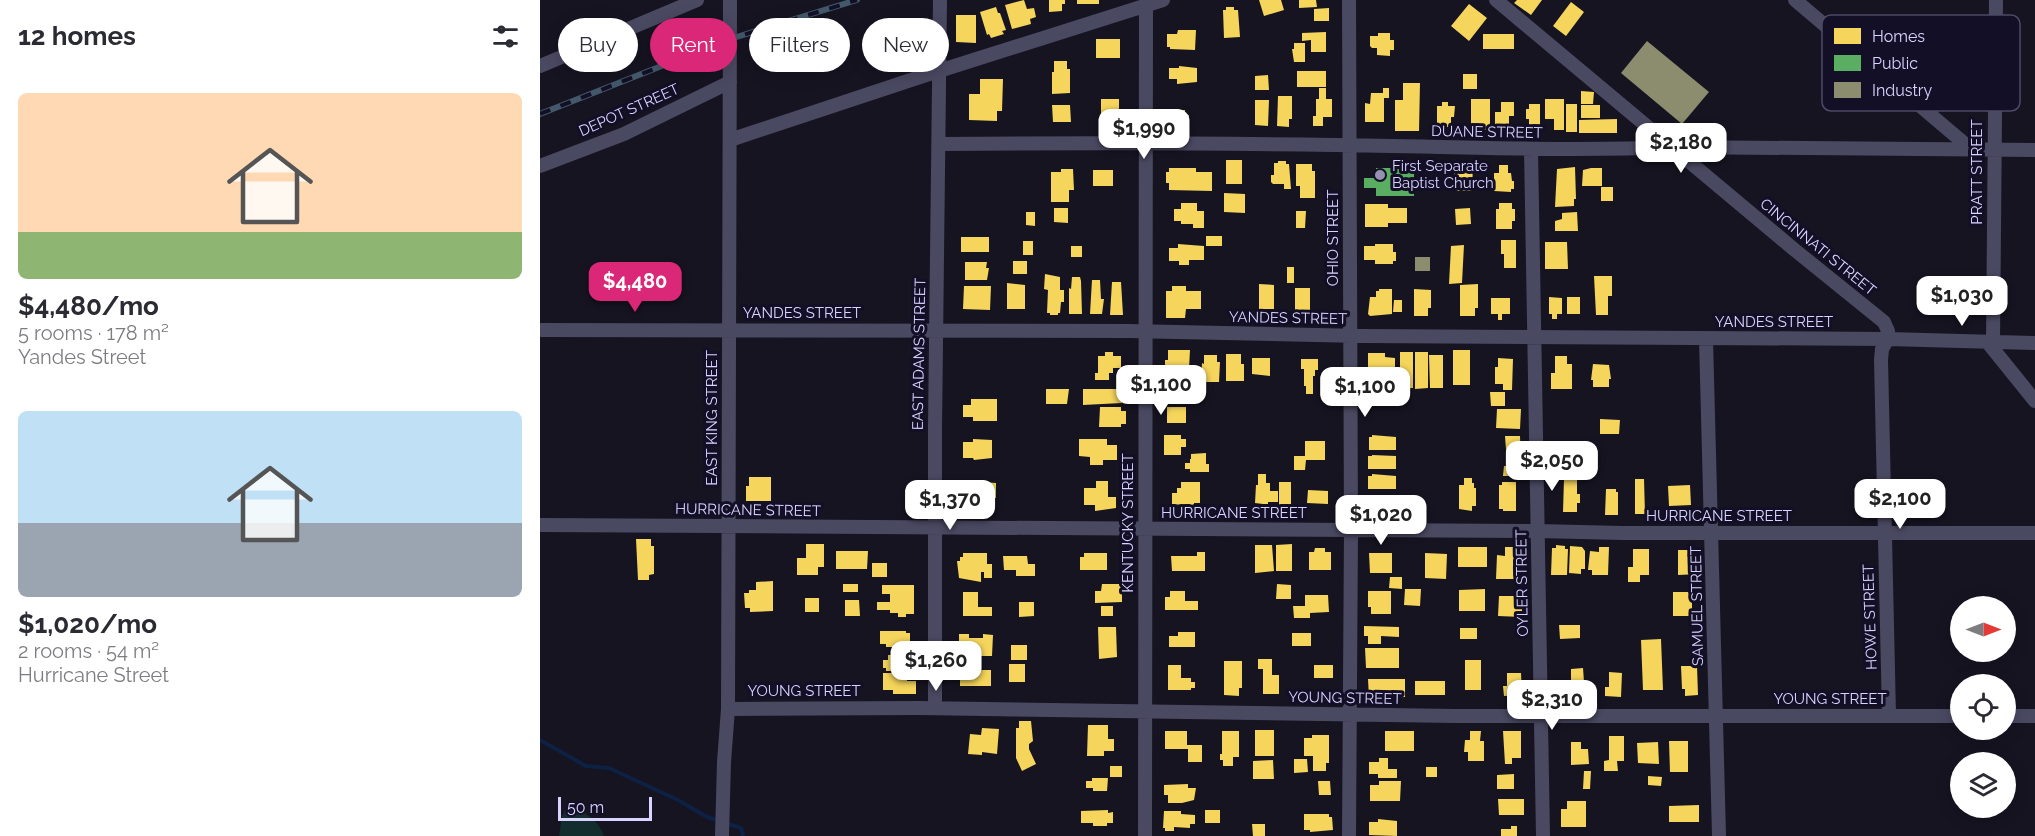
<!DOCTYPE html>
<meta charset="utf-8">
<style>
:root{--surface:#fff;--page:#f7f7f7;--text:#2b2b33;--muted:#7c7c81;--accent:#db2777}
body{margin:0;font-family:Raleway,sans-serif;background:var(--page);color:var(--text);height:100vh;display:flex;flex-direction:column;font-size:22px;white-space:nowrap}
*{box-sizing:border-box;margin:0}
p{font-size:20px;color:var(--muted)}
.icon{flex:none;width:33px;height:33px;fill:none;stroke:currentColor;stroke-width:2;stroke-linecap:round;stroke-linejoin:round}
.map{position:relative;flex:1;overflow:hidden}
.side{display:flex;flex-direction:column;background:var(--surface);width:540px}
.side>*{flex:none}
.top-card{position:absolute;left:18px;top:18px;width:570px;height:54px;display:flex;gap:12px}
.needle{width:39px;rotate:90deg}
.controls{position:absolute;left:1410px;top:596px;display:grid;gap:12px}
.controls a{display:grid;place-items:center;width:66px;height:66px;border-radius:50%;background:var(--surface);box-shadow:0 3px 15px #0003;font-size:30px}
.scale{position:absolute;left:18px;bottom:15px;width:94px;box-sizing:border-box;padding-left:6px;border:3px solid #d9d4ff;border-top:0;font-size:16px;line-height:21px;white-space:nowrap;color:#d9d4ff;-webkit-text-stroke:4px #130f26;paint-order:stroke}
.price{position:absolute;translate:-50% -51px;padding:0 14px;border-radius:12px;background:#fff;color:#222;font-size:20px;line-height:39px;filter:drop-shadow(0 2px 3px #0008)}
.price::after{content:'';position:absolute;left:50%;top:36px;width:18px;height:14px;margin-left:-9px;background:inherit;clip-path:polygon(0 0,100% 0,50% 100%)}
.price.on{background:var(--accent);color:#fff}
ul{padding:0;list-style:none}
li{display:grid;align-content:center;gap:12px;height:318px;padding:0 18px}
li span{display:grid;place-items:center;height:186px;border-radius:9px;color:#555}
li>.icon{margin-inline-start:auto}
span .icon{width:108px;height:108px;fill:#fffc;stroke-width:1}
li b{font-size:26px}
h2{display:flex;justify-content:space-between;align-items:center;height:72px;padding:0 18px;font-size:26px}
.tag{padding:0 21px;border-radius:27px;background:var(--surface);box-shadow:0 3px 15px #0003;font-size:21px;line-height:54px}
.tag.on{background:var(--accent);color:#fff}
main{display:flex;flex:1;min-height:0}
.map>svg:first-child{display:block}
.green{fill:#132c2d}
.homes{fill:#f6d55c}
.public{fill:#5aae61}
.industry{fill:#8c8c6e}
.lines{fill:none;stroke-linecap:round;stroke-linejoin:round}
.stream{stroke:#0d2144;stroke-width:4}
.minor{stroke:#4a4962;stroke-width:14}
.rail-casing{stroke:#43596b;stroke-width:6}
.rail{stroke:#130f26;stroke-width:4;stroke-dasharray:11;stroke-linecap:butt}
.poi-dot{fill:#9591b1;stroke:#130f26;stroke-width:2}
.labels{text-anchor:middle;stroke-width:6;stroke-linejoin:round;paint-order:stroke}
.street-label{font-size:15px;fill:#d9d4ff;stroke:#130f26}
.poi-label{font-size:15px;fill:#d9d4ff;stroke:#130f26;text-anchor:start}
.key{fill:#130f26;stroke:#4e4a67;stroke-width:1.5}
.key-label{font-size:16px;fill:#d9d4ff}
</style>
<main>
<section class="side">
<h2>12 homes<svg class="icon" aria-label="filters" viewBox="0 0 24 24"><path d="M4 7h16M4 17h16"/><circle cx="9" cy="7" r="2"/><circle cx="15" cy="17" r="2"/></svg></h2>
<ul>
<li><span style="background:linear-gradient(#ffd9b3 75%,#8fb573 0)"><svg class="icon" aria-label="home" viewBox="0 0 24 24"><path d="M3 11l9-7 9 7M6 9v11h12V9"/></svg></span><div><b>$4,480/mo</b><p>5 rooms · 178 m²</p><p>Yandes Street</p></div></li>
<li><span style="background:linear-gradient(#bfe0f5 60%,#9aa5b1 0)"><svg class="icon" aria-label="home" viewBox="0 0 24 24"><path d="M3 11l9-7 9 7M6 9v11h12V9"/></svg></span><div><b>$1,020/mo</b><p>2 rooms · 54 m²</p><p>Hurricane Street</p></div></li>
</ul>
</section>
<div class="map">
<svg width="1495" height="836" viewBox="0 0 1495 836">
<rect width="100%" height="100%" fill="#161421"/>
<!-- green -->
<path class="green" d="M27,807C44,811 58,819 64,836H19L22,816Z"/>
<!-- homes -->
<path class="homes" d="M484,0L487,9L494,8L496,17L490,19L491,24L472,29L465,5Z
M509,0H525V4H522V11L509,12Z
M537,0H559V4H537Z
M719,0H741L744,10L724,16Z
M759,0H776L777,7L759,8Z
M977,0H1002L991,15L974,3Z
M1031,2L1044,12L1026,36L1013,26Z
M929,4L947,18L929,41L911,26Z
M456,7L458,13H460L466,30L462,31L464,34L451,38L449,34L447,35L440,12Z
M686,7H694V10H698L700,37L684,38L683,10H686Z
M789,8V21H774V9Z
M416,15H436V43L416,42Z
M638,30H656L655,50L630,49V47H627V34H637Z
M786,32V52H771V40L762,41V33Z
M838,33H850V40H854V50H850V56L837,55V48H832L830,46V36H838Z
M943,34H974V49H943Z
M556,39H580V58H556Z
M754,43H765V62H754L752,49H754Z
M514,61H527V69H530V93L512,94V72H514Z
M639,66L657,68V82L637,84V79H629V68H639Z
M757,71H786V87H757Z
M923,74H937V89H923Z
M728,75L729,90H715V76Z
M440,79H463L462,111H457V121L429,120V94H440Z
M863,83H880L879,131H855V100H863Z
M779,88H786V99H792V117H783V126H773V116H776V99H779Z
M843,88H849V98H844V122H825V103L830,104L831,93H843Z
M1041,91L1054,92L1053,104H1041Z
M738,96H752V119H749V127L737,126Z
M561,99H579V119H576V127H565V118H561Z
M931,99H950V130H931Z
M1005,99H1024V130H1014V119H1005Z
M715,100H729L728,126L715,125Z
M902,102H908V106H915L914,117H911V127H899V123H897V106H902Z
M961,102H974V116H969V131H960L955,128V112H961Z
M989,104H1000V128H989V119H986V109H989Z
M1026,104H1037V132H1026Z
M512,105H530L531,122H513Z
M1041,105H1060V118H1041Z
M628,110H645V115H649V123H644V129H628Z
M1077,119V133H1039V120Z
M686,160H702V184H686Z
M738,161H746V164H749L751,189H744V184H733L731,182V175H734V163H738Z
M931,162V166H933L932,191H916V188H914V166H916V163Z
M756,164H772V171H775V198H760V186H756Z
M959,165H968V173H971L972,181H974V189H971V192L954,191V173H959Z
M1035,167L1036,199H1034V206L1015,207L1017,169Z
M629,168H656V172H672V191L629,190V183H626V172H629Z
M1051,168H1062V186H1042L1043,170Z
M521,169H533L534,190H529V202H511V172H521Z
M553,170H573V186H553Z
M1061,187H1073V201H1061Z
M684,193L705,194V213L684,212Z
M641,203H657V211H664V228H653V224H641V221H634V209H641Z
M959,203H972V209H975V221H972V229H956V209H959Z
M825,204H848V208H867V223H848V227H825Z
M514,208H528V223L514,222Z
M930,208L931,224L916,225L915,209Z
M756,211H766L765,228H756Z
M486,212H495V226L486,225Z
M1037,212L1038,231H1015V221L1022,219V213Z
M666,236H682V246H666Z
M421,237H449V252H421Z
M961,240H976V268H964V254H961Z
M483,241H493V255H483Z
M1005,242H1027L1028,269H1005Z
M638,244L664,246V260H649V265H639V261H629V248H638Z
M835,244H853V252H856V261H853V264H835V260H824V246H835Z
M924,245L922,283L909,284L911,246Z
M531,246H542V257H531Z
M473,261H487V274H473Z
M425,262H447L446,268H449L447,280H425Z
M747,267H754V283H747Z
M505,274L520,277V290H524V302H521L520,313H518V315H510V313H507L508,290L504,289Z
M1054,276H1072V296H1068V315H1056Z
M532,277H540L541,281L542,314H529V288L531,289Z
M552,280H560L561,299H564L562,314H550Z
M572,282H581L583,315H570Z
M467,283L485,285V309H467Z
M719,284L734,285V309H719Z
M938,284V308H935V316H920V285Z
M424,286H451L450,310L423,309Z
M632,286H646V291H661V309H646L645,318H626V291H632Z
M755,288H770V312H755Z
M839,289H852V314L830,316L828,314L830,297H836V291H839Z
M874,289L891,290V308H888V316H874Z
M1009,297L1022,298V314H1017V319H1012V314H1009Z
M1027,297H1040V314H1027Z
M951,298H970V314H962V320H958V314H951Z
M854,300H862V312H853Z
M628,350H650L648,387H633V380H629V370H625V360H628Z
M913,350H930V385H913Z
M565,352H573V356H581V368H573V373H569V380H555V373H558V356H565Z
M860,352H873V388H860Z
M875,352H888V388L875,389Z
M828,353H845V357L855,358V381H842V385H828Z
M686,354H701V364H704V381H686Z
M664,355H677V362H680L679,382H661L662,363L664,364Z
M889,355H903V388H890Z
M1015,356H1027V364H1032V389H1011V373H1015Z
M712,358H730V376L712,374Z
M958,358L973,359L972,390H963V384H955V367H958Z
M761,359H778V370H775V376H773V394H766V386H764V369H761Z
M1053,364L1069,365L1071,379H1069V387H1053V380H1051Z
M845,383H856V396H845Z
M506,389H529L527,404H506Z
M543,389H582V403L543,405Z
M950,392H965V406H951Z
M431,399H457V421H433V417H423V405H431Z
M560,407H581V411H586V424H581V427H559Z
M627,407H646V423H627Z
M957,409H981L980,429L956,428Z
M1060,419L1080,420L1079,434H1060Z
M624,435H641V439H646V447H641V455H624Z
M832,435L856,437V450H829V437H832Z
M965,436H980L981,463H967Z
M433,439L452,440V458L434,460L433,458H423V442H433Z
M539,439H567V445H577V460H563V465H550V457L539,456Z
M765,441H785V460H766L765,470H754V456H765Z
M1010,441H1029V456H1010Z
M666,453V464H669V472H650V469H645V463H650V459H651V454Z
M832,455L856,456V469H828V456H832Z
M964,466L981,467L980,476H963Z
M718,474H726V483H730V491H738V502H728V508L723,507V504L715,503L716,485H718Z
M832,474L856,476V489H828V476H832Z
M209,477H231V501H206V486H209Z
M924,478H932V483H934V488H936V506H932V511L919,509V485H924Z
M1024,479L1037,480V494H1040V503H1037V512H1023Z
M1095,479H1104L1105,514H1095Z
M428,481L456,483V498H445V502L424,500V488H428Z
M556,481H568V497H576V508L555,511V505H544V488H556Z
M641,482H660V503H654V506L632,504V493H637V488H641Z
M739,482H751V507H739Z
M962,482H976V511H963V509H959V485H962Z
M1150,485L1151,505L1129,506L1128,486Z
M1066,489H1076V492H1078V515H1065Z
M768,490L788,491V504L767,503Z
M832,495L856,496V510L828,509V497H832Z
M96,539H111V546H114V574L109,575V580H98Z
M266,544H284V567H278V575H257V558H266Z
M752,544V571H736V545Z
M715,545H732L734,571L715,573Z
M1016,545L1025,546V549H1028L1027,575H1011L1012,548H1016Z
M1030,546L1042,547L1045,551V569H1041V574L1029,573Z
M918,547H947V567H918Z
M965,547H979L978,579H956L957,555L965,556Z
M1059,547H1069L1068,575H1052V570H1048L1050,551L1059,552Z
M775,548H785V552H791V570H769V552H774Z
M1093,549H1109V575H1100V582H1088V567H1093Z
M1138,550H1153V564H1158L1159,574L1138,575Z
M296,551H328L327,569H296Z
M657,552H665V571H632L631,556H657Z
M423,553H447V564H452V578H444V572H441V582L419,578L417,561H420V557H423Z
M544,553H567V570H540V557H544Z
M829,553H852V573H830Z
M885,553L907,554L906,579L885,578Z
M463,556H487L488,564H495V576H476V570H464Z
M332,563H347V577H332Z
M850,577H862V589L849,588Z
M233,581V611L210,612V608H205L204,593H209V590H216V582Z
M303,584H318V592H303Z
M562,584H582V602L555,603V591H561Z
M737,584L751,585V599H736Z
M342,585H374V614H366V617H358V613H350V610H337V602H350V594H342Z
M865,589H881L880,606L864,605Z
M945,589V611H919V590Z
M630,591H645V601H658V610H625V597H630Z
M828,591H851V614H831V607H828Z
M423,592H438V607H452V616H423Z
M1133,592H1152V616H1133Z
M765,595H788L789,612L770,613V618H754L753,606H765Z
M959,596H982V617L958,616Z
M265,598H279V612H265Z
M305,600H319L320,616H305Z
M479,602H494V616L479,617Z
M561,606H573V616H561Z
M1019,625H1040V638L1020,639Z
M824,626L859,627V637L841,636V644H828V636H824Z
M558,627H576L577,657L559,659Z
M920,628H937V639H920Z
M340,631H366V633H370V644H354V647H346V644H340Z
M638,632H655V647H629V636H638Z
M752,633H771V646H752Z
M419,634H429V638H443V634L453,635L452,656H430V658H419Z
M1121,639L1123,690H1103L1101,640Z
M471,645H487V660H471Z
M825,648H859V668H826Z
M348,655H370V666H362V671H346V668H343V660H348Z
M718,659H732V675H739V694H723V669H718Z
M925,660H941V690H925Z
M684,661H702V688H699V696L684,695Z
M469,664H485V682H469Z
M628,665H641V678H651V682H655V688H651V690H628Z
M774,665H793V678H774Z
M1141,666H1157L1158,695L1145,696V689H1142Z
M1043,668L1044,682H1031V669Z
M435,670H451V686H420V674H435Z
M1069,672L1082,673L1081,697L1065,696V687H1069Z
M343,673H367V681H376V694H353V690H343Z
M967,673H981L982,695L964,696L963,686H967Z
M828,679H865V697L829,698Z
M875,681H905V695H875Z
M479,721H491L493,741L489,744V749L496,764L482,771L476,758V728H479Z
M548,725H568V739H574V751H564V756H547Z
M442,728L459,729L457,754L442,752V755L428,754L430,734L441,735Z
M715,730H734V756H715Z
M625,731H647V745H662V762H648V749H625Z
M682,731H699V757H693V766H683V760H680V754H682Z
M845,731H874V751H845Z
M930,731H941L940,741H944V761H928V752H924L925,740H930Z
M963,731H981V758H972V764H965Z
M772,735H789V763H786V771H773V756H764V738H772Z
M1069,736H1084V761H1077L1078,771H1064V761L1069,760Z
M1129,741H1148V772H1130Z
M1031,742H1041V749H1048L1049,764L1031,765Z
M1118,742L1119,764L1098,763L1097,743Z
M839,758H848V769H857V778H838V774H829V762H839Z
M754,759H767L768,772L754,773Z
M733,760L734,779H713V761Z
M570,766H582V777H570Z
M886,767H897V777H886Z
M1044,771H1051L1050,789H1043Z
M974,774V789H957V775Z
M1108,776L1122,777L1121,786L1108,785Z
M552,778H568L567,791H553V788H546V781H552Z
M778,781H790L791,795H779Z
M839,781H861L860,801H830V785H839Z
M648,784V788H656L654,800L642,803H628V795H624V785Z
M958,799H984V815H959Z
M1027,801H1046V827H1021V809H1027Z
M1159,805V822H1129V806Z
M568,810V813L573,812V823H567V826H553V823H541V811Z
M665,810H680V823H665Z
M624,811H641V814L655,815V824H650V828L634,827V831H625V828H623Z
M764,814H789V817H792L793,830L770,832V830H764Z
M838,819L857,821V836L829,835V822H838Z
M712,824H725V836H713Z
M971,826H977V836H961V829H971Z"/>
<!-- public -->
<path class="public" d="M836,168H874V196H836V188H824V178H836Z"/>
<!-- industry -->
<path class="industry" d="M1107,41L1169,92L1142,124L1081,73Z
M875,257H890V271H875Z"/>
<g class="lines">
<!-- stream -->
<path class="stream" d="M0,740L46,766L69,768L138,800L167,817L201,828L203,836"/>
<!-- minor -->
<path class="minor" d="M956,0L1256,251L1344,322L1348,331V339
M1255,0L1431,149
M0,66L157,0
M190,140L383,76L623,0
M399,144C530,143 662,143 794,145C907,146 1021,152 1134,147L1495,150
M991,149L1003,836
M0,166L84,134L190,82
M0,330L589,331L822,336L1348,339L1495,343
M1166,339L1179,836
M1348,339L1342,349L1341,360L1349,715
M1449,344L1495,401
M1453,344L1456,0
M0,525L997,531L1083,533H1495
M395,708V428L400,0
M188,709L379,708L915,716H1420
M1466,716H1495
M182,836L184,762L188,709L190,0
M605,836L606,5
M809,836L811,530L809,0"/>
<defs>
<path id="rail" d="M0,114L190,39L317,0"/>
</defs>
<!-- rail casing -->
<use href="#rail" class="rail-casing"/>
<!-- rail -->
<use href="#rail" class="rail"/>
</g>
<!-- markers -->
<circle class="poi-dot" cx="840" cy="175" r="6"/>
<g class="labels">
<!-- street labels -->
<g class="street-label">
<text transform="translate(89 110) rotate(-24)" y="5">DEPOT STREET</text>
<text transform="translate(947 132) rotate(1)" y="5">DUANE STREET</text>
<text transform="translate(1437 172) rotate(-90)" y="5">PRATT STREET</text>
<text transform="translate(793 238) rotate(-90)" y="5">OHIO STREET</text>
<text transform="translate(1278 247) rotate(39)" y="5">CINCINNATI STREET</text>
<text x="262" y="318">YANDES STREET</text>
<text transform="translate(748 318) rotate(1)" y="5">YANDES STREET</text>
<text x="1234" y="327">YANDES STREET</text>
<text transform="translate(379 354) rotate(-89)" y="5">EAST ADAMS STREET</text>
<text transform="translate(172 418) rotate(-90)" y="5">EAST KING STREET</text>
<text transform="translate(208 510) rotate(1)" y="5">HURRICANE STREET</text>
<text x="694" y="518">HURRICANE STREET</text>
<text x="1179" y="521">HURRICANE STREET</text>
<text transform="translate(588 523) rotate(-90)" y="5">KENTUCKY STREET</text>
<text transform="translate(982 583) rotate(-91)" y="5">OYLER STREET</text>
<text transform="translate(1157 606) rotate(-91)" y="5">SAMUEL STREET</text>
<text transform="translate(1330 617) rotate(-92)" y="5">HOWE STREET</text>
<text x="264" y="696">YOUNG STREET</text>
<text transform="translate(805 698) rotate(1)" y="5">YOUNG STREET</text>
<text x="1290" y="704">YOUNG STREET</text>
</g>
<!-- poi labels -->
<g class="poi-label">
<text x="852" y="171">First Separate<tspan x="852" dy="17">Baptist Church</tspan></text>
</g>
</g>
<!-- legend -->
<rect x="1282" y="15" width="198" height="96" rx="9" class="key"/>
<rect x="1294" y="28" width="27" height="16" fill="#f6d55c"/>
<rect x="1294" y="55" width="27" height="16" fill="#5aae61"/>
<rect x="1294" y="82" width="27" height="16" fill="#8c8c6e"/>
<g class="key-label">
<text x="1332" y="42">Homes</text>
<text x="1332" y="69">Public</text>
<text x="1332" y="96">Industry</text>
</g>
</svg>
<div class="controls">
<a><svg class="needle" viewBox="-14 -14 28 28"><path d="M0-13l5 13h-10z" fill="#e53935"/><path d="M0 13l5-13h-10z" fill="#7c7c81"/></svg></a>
<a><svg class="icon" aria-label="locate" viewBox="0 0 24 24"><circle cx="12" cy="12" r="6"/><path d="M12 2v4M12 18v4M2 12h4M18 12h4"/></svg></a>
<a><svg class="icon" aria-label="layers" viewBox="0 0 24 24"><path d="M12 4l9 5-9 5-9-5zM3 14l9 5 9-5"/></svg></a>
</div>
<div class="scale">50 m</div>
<b class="price" style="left:604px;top:160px">$1,990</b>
<b class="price" style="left:1141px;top:174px">$2,180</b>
<b class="price on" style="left:95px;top:313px">$4,480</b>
<b class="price" style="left:1422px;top:327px">$1,030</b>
<b class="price" style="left:621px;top:416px">$1,100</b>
<b class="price" style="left:825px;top:418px">$1,100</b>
<b class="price" style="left:1012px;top:492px">$2,050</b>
<b class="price" style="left:1360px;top:530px">$2,100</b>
<b class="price" style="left:410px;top:531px">$1,370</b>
<b class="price" style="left:841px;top:546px">$1,020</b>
<b class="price" style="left:396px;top:692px">$1,260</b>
<b class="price" style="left:1012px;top:731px">$2,310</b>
<div class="top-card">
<a class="tag">Buy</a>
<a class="tag on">Rent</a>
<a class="tag">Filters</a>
<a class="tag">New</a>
</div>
</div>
</main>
